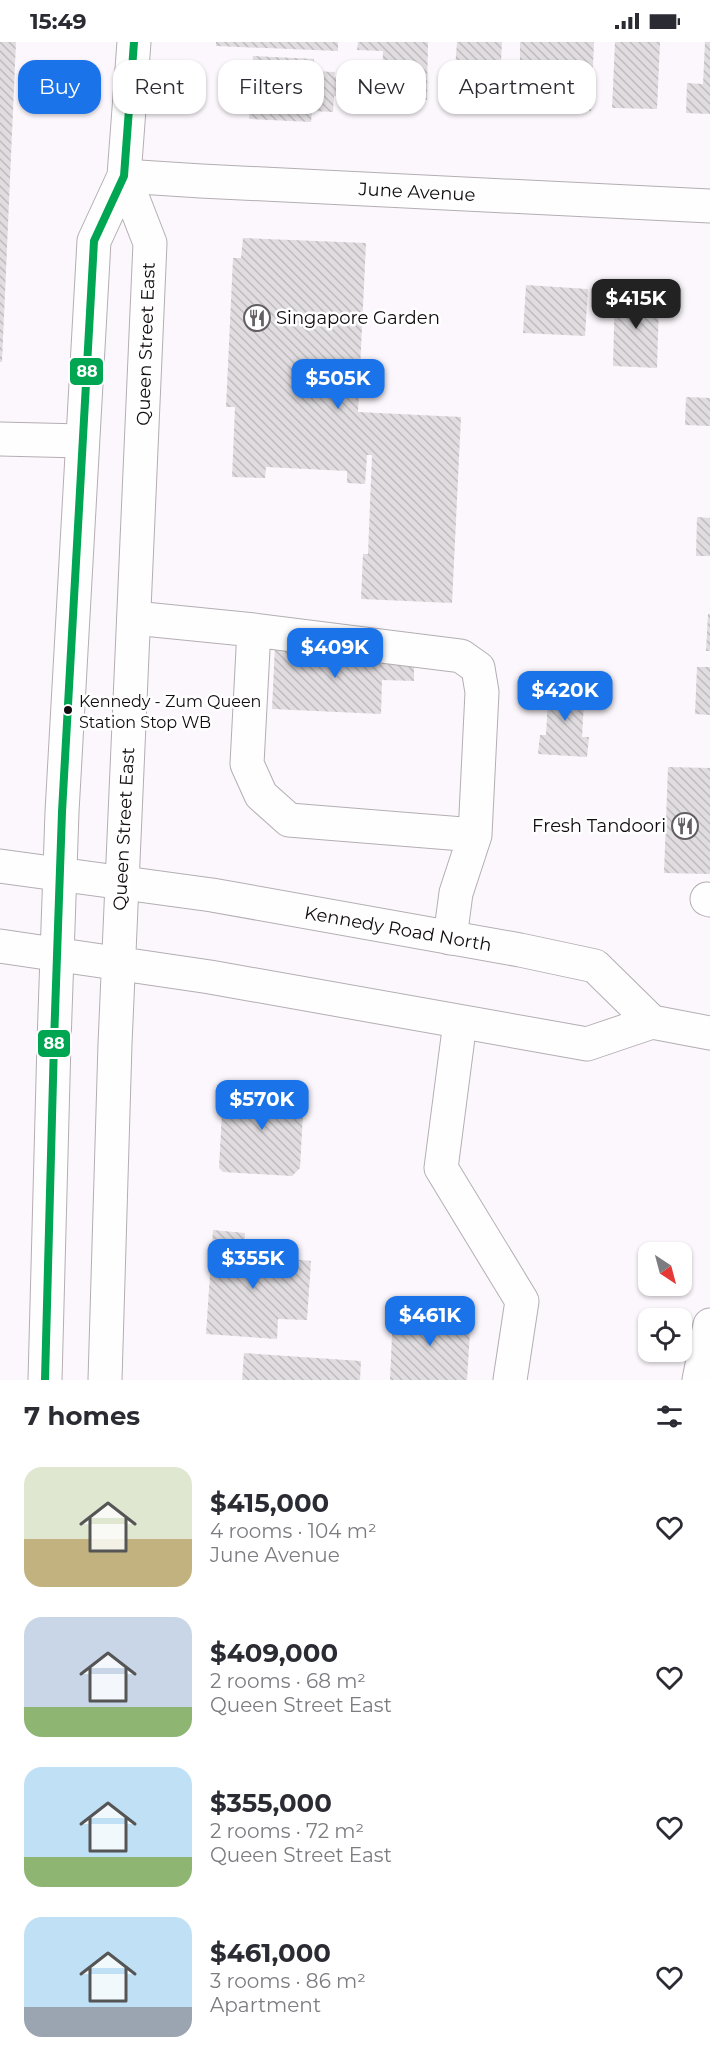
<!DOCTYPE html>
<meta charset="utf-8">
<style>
:root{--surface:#fff;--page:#f2f2f3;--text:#2b2b33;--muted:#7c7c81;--accent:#1a73e8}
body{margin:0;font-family:Montserrat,sans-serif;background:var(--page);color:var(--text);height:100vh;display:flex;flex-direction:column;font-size:22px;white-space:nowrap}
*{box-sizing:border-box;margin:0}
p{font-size:20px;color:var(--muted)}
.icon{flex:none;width:33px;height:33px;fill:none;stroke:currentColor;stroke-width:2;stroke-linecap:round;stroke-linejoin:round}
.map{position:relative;height:1338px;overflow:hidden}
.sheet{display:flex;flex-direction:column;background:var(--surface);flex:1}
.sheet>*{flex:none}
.banner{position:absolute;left:18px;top:18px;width:675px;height:54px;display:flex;gap:12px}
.needle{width:39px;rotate:144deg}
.tools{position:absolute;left:638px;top:1200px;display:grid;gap:12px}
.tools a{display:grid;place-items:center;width:54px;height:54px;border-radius:12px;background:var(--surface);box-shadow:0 2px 4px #0004;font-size:30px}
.price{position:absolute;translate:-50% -51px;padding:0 14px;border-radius:12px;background:var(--accent);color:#fff;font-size:20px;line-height:39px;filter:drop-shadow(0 2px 3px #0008)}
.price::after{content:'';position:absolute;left:50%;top:36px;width:18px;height:14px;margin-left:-9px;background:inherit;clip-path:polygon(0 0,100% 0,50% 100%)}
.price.on{background:#222;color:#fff}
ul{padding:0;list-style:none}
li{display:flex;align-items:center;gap:18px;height:150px;padding:0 24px}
li span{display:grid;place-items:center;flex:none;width:168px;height:120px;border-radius:18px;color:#555}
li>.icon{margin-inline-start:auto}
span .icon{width:72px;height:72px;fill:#fffc;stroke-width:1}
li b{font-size:26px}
h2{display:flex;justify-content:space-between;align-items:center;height:72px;padding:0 24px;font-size:26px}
.chip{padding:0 21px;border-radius:18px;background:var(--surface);box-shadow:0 2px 4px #0004;font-size:21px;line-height:54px}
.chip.on{background:var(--accent);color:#fff}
.status{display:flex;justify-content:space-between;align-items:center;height:42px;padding:0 30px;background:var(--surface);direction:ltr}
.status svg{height:16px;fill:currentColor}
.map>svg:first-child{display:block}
.building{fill:url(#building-back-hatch)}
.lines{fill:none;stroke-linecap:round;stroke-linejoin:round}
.minor-casing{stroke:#b3aeb2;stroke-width:35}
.major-casing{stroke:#b3aeb2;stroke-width:35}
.minor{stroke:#fffeff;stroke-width:33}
.major{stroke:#fffeff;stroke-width:33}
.bus-1-casing{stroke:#fff;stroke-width:12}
.bus-1{stroke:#00a651;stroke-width:8}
.bus-dot{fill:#100c0f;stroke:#fff;stroke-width:2}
.labels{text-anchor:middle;stroke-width:5;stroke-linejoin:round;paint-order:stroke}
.bus-label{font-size:16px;fill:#100c0f;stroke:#fff;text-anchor:start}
.street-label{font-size:18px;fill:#100c0f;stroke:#fff}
.poi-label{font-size:18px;fill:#100c0f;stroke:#fff;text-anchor:start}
.line-badge{stroke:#fff;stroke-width:2}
.badge-label{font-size:16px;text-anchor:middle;font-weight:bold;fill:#fff}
</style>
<div class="status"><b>15:49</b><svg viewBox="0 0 49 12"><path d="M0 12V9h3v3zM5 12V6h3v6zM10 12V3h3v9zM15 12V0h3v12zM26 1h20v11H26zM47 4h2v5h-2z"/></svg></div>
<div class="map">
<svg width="710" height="1338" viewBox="0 0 710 1338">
<defs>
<pattern id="building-back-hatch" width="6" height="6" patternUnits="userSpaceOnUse" patternTransform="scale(1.5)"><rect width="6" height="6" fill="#e0dce0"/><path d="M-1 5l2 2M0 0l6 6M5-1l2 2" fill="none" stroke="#bfbcbf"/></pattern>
</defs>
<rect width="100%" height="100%" fill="#fcf7fc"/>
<!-- building -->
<path class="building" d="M0,0H16L2,320H0Z
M216,0H338V9L216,4Z
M358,0H428L427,58L391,57V37H382L383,9L357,8Z
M457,0H502L499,60L439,56L441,26L455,27Z
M520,0H594L591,69L554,68L555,50H546L547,23L520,22Z
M615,0H660L657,67L612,66Z
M705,0H710V72L686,71L687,41L703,42Z
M253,14L314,17V29L335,30L334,35H347L346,54H334L333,70L312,69L311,80L249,77Z
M243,196L366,201L358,370L461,375L452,561L361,557L363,512H368L372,413H367L365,442L347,441V429L266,425L265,436L232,435L235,365H226L233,216H241Z
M526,243L588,247L585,294L523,291Z
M615,248L652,249V261H659L657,326L613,324Z
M686,355L710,356V384L685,383Z
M697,475L710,476V514H696Z
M708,572H710V609H706Z
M275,603L414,613V639L382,638L381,672L272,667Z
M697,625H710V673L695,672Z
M549,640L585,642L582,695H589L587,715L538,712L540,693H546Z
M668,725L710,726V832L664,831Z
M245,1042L289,1045V1053H304L300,1126L292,1134L223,1130L219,1126L223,1052L227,1049L232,1053Z
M213,1188L245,1191L244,1212L311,1219L307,1278L278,1277L277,1297L206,1292Z
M393,1271L471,1274L467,1338H390Z
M244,1311L361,1319L360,1338H242Z"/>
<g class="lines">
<defs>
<path id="minor" d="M124,134L201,139L710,164
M0,397L82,399
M134,576L254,588L247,722L261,753L289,778L475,793
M254,588L461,614L478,626L482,650L475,793L456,851L450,896
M707,857L710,858
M460,980L441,1126L522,1259L510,1338
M699,1338L710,1283"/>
<path id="major" d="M0,824L212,853L520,908L595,924L652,980
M0,904L210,935L587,1002L652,980L710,991
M45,1338L54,1000L62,770L94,199L124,134L134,0
M105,1338L115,1002L150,201L124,134"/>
</defs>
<!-- minor casing -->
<use href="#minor" class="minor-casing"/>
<!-- major casing -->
<use href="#major" class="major-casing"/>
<!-- minor -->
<use href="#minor" class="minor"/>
<!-- major -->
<use href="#major" class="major"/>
<defs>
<path id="bus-1" d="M45,1338L54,1000L62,770L94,199L124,134L134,0"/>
</defs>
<!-- bus-1 casing -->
<use href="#bus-1" class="bus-1-casing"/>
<!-- bus-1 -->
<use href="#bus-1" class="bus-1"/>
</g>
<!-- icons -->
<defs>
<symbol id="restaurant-ring" viewBox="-11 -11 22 22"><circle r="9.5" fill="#fff" stroke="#635e62" stroke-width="1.5"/><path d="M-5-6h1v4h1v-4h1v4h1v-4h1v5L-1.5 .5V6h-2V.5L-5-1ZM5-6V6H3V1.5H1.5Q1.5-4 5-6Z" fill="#635e62"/></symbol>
</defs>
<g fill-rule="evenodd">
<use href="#restaurant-ring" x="242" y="261" width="30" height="30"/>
<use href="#restaurant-ring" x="670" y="769" width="30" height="30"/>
</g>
<!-- markers -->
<circle class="bus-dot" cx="68" cy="668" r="5"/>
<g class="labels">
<!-- bus labels -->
<g class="bus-label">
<text x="79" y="665">Kennedy - Zum Queen<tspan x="79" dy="21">Station Stop WB</tspan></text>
</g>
<!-- street labels -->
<g class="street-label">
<text transform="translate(417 150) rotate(3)" y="6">June Avenue</text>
<text transform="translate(146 302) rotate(-88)" y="6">Queen Street East</text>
<text transform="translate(124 787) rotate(-87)" y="6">Queen Street East</text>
<text transform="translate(398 887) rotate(10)" y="6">Kennedy Road North</text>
</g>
<!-- poi labels -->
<g class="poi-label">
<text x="276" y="282">Singapore Garden</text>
<text x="666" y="790" text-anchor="end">Fresh Tandoori</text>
</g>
</g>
<g class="line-badge">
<rect x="69" y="315" width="35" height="29" rx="6" fill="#00a651"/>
<rect x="37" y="987" width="34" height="29" rx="6" fill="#00a651"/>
</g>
<g class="badge-label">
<text x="87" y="335">88</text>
<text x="54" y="1007">88</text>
</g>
</svg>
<div class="tools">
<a><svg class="needle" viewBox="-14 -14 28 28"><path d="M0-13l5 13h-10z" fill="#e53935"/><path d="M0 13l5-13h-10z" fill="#7c7c81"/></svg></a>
<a><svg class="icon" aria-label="locate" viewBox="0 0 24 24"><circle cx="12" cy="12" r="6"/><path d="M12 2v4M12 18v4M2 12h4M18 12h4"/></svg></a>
</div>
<b class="price on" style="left:636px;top:288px">$415K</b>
<b class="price" style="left:338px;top:368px">$505K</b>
<b class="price" style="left:335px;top:637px">$409K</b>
<b class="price" style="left:565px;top:680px">$420K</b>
<b class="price" style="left:262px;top:1089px">$570K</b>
<b class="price" style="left:253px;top:1248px">$355K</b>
<b class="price" style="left:430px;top:1305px">$461K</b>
<div class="banner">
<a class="chip on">Buy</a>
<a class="chip">Rent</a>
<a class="chip">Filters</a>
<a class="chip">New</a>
<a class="chip">Apartment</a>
</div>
</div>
<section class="sheet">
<h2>7 homes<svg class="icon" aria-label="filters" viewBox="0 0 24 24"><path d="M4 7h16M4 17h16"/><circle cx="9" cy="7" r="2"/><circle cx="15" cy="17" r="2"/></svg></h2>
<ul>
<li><span style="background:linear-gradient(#dfe7d0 60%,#c2b280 0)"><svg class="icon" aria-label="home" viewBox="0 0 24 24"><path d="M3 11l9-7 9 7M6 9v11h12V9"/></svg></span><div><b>$415,000</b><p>4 rooms · 104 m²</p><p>June Avenue</p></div><svg class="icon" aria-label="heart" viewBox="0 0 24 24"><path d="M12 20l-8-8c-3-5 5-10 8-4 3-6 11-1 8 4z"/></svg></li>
<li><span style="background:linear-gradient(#c9d6e8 75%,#8fb573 0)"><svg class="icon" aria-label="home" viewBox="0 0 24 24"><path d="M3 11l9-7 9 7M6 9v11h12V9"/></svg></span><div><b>$409,000</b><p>2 rooms · 68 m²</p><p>Queen Street East</p></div><svg class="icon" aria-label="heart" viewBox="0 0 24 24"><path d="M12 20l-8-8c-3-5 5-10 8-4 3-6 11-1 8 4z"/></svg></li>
<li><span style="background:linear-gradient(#bfe0f5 75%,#8fb573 0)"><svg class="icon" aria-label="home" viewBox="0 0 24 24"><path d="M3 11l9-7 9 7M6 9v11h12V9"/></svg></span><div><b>$355,000</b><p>2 rooms · 72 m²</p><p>Queen Street East</p></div><svg class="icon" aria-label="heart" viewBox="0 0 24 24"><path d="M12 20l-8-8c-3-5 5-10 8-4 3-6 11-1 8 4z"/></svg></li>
<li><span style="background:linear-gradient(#bfe0f5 75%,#9aa5b1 0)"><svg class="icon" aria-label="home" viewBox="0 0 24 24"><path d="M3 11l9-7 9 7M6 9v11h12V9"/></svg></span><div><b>$461,000</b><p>3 rooms · 86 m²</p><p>Apartment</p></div><svg class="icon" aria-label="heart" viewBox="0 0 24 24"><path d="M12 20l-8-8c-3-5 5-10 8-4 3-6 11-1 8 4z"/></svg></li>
</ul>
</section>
